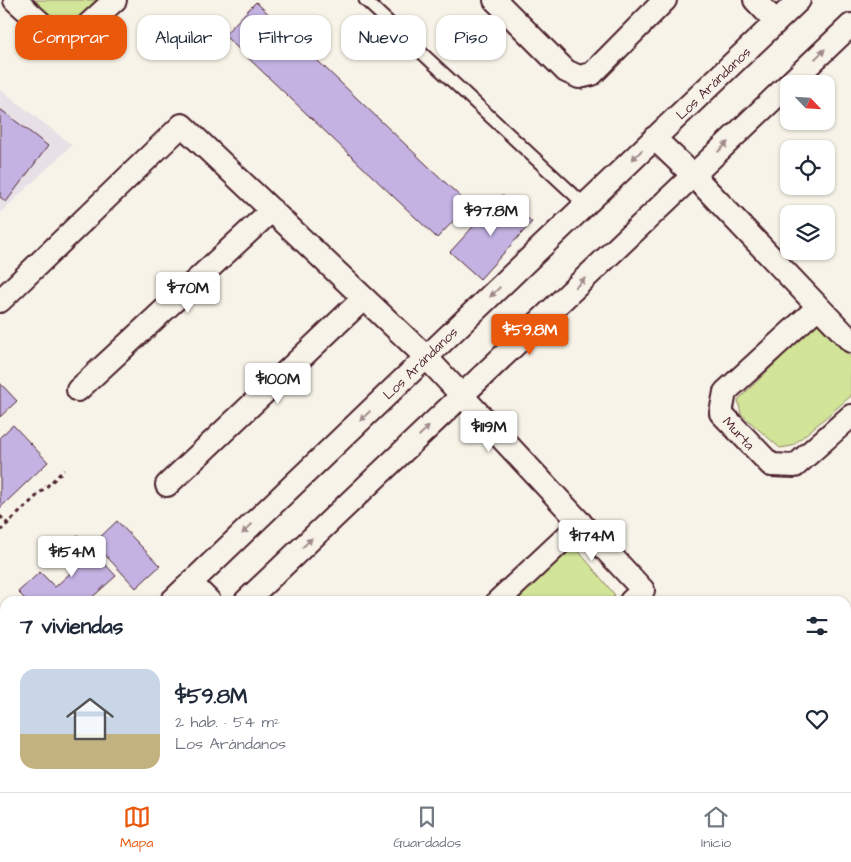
<!DOCTYPE html>
<html lang="es">
<meta charset="utf-8">
<style>
:root{--surface:#fff;--page:#f6f6f7;--text:#1f2937;--muted:#747a83;--line:#e0e1e3;--accent:#ea580c}
body{margin:0;font-family:"Architects Daughter",sans-serif;background:var(--page);color:var(--text);height:100vh;display:flex;flex-direction:column;font-size:19px;white-space:nowrap}
*{box-sizing:border-box;margin:0}
p{font-size:16px;color:var(--muted)}
.icon{flex:none;width:28px;height:28px;fill:none;stroke:currentColor;stroke-width:2;stroke-linecap:round;stroke-linejoin:round}
.map{position:relative;flex:1;overflow:hidden}
.drawer{position:absolute;left:0px;top:596px;width:851px;height:196px;display:flex;flex-direction:column;background:var(--surface);border-radius:15px 15px 0 0;box-shadow:0 1px 4px #0004}
.drawer>*{flex:none}
.guide{position:absolute;left:15px;top:15px;width:500px;height:45px;display:flex;gap:10px}
.needle{width:32px;rotate:115deg}
.tools{position:absolute;left:780px;top:75px;display:grid;gap:10px}
.tools a{display:grid;place-items:center;width:55px;height:55px;border-radius:10px;background:var(--surface);box-shadow:0 1px 4px #0004;font-size:25px}
.price{position:absolute;translate:-50% -42px;padding:0 11px;border-radius:5px;background:#fff;color:#222;font-size:16px;line-height:32px;filter:drop-shadow(0 1px 2px #0008)}
.price::after{content:'';position:absolute;left:50%;top:30px;width:15px;height:11px;margin-left:-8px;background:inherit;clip-path:polygon(0 0,100% 0,50% 100%)}
.price.on{background:var(--accent);color:#fff}
ul{padding:0;list-style:none}
li{display:flex;align-items:center;gap:15px;height:125px;padding:0 20px}
li span{display:grid;place-items:center;flex:none;width:140px;height:100px;border-radius:15px;color:#555}
li>.icon{margin-inline-start:auto}
span .icon{width:60px;height:60px;fill:#fffc;stroke-width:1}
li b{font-size:21px}
h2{display:flex;justify-content:space-between;align-items:center;height:60px;padding:0 20px;font-size:21px}
.chip{padding:0 18px;border-radius:15px;background:var(--surface);box-shadow:0 1px 4px #0004;font-size:18px;line-height:45px}
.chip.on{background:var(--accent);color:#fff}
.tab-bar{display:flex;justify-content:space-around;align-items:center;height:70px;border-top:1px solid var(--line);background:var(--surface);font-size:14px;color:var(--muted)}
.tab-bar a{display:grid;justify-items:center;gap:2px}
.tab-bar .on{color:var(--accent)}
.map>svg:first-child{display:block}
.built{fill:#e7e0e6}
.green{fill:#d1e498;stroke:#8e8262}
.building{fill:#c3b2e2;stroke:#4a1f2b}
.lines{fill:none;stroke-linecap:round;stroke-linejoin:round}
.service-casing{stroke:#4a1f2b;stroke-width:15}
.minor-casing{stroke:#4a1f2b;stroke-width:26}
.path{stroke:#4a1f2b;stroke-width:3;stroke-dasharray:4 4;stroke-linecap:butt}
.service{stroke:#f7f3e8;stroke-width:11}
.minor{stroke:#f7f3e8;stroke-width:22}
.oneway{fill:#a0898a}
.labels{text-anchor:middle;stroke-width:5;stroke-linejoin:round;paint-order:stroke}
.street-label{font-size:14px;fill:#4a1f2b;stroke:#f7f3e8}
</style>
<div class="map">
<svg width="851" height="792" viewBox="0 0 851 792">
<rect width="100%" height="100%" fill="#f7f3e8"/>
<filter id="ink" filterUnits="userSpaceOnUse"><feTurbulence type="fractalNoise" baseFrequency=".02" numOctaves="2"/><feDisplacementMap in="SourceGraphic" scale="10" xChannelSelector="R" yChannelSelector="G"/><feConvolveMatrix kernelMatrix="1 2 1 2 8 2 1 2 1" color-interpolation-filters="sRGB"/></filter>
<g filter="url(#ink)">
<!-- built -->
<path class="built" d="M0,89L72,145L0,213Z"/>
<!-- green -->
<path class="green" d="M28,0H99L78,23H60Z
M818,321L851,357V396L792,446L780,448L741,414L738,400Z
M571,542L615,595L609,601H510Z
M311,788H369L374,792H306Z"/>
<!-- building -->
<path class="building" d="M256,2L469,205L437,238L224,35Z
M0,109L48,146L6,202L0,197Z
M502,195L532,222L480,279L450,252Z
M0,383L17,401L0,417Z
M13,425L48,462L0,508V437Z
M117,521L160,566L136,588L94,543Z
M78,535L116,576L88,601H27L18,592L40,572L55,587L76,568L61,551Z
M0,713L5,719V738L0,743Z"/>
<g class="lines">
<defs>
<path id="service" d="M365,0L585,205
M0,673L5,678"/>
<path id="minor" d="M15,0L52,33L78,34L115,0
M495,0L566,71L579,77L592,74L665,0
M755,0L776,22
M789,84L851,25
M654,138L693,175L851,341
M0,301L182,125L426,357L643,590L631,601
M818,307L725,392L721,413L771,465L795,466L851,416
M78,390L272,210
M167,485L364,298
M191,583L209,601
M172,601L799,0
M246,601L789,84
M498,601L581,523
M0,766L5,761
M396,788L400,792
M46,792L51,788
M289,792L293,788"/>
</defs>
<!-- service casing -->
<use href="#service" class="service-casing"/>
<!-- minor casing -->
<use href="#minor" class="minor-casing"/>
<!-- path -->
<path class="path" d="M0,516L8,524
M0,531L64,470"/>
<!-- service -->
<use href="#service" class="service"/>
<!-- minor -->
<use href="#minor" class="minor"/>
</g>
<!-- one-way arrows -->
<defs><path id="oneway-solid" d="M-6-.8H1V-3.2L6.5 0L1 3.2V.8H-6Z" transform="scale(1.25)"/></defs>
<g class="oneway">
<use href="#oneway-solid" transform="translate(820 54) rotate(-44)"/>
<use href="#oneway-solid" transform="translate(723 147) rotate(-44)"/>
<use href="#oneway-solid" transform="translate(637 155) rotate(136)"/>
<use href="#oneway-solid" transform="translate(580 283) rotate(-44)"/>
<use href="#oneway-solid" transform="translate(495 292) rotate(136)"/>
<use href="#oneway-solid" transform="translate(365 416) rotate(136)"/>
<use href="#oneway-solid" transform="translate(424 431) rotate(-44)"/>
<use href="#oneway-solid" transform="translate(247 529) rotate(136)"/>
<use href="#oneway-solid" transform="translate(307 543) rotate(-44)"/>
</g>
</g>
<g class="labels">
<!-- street labels -->
<g class="street-label">
<text transform="translate(713 83) rotate(-44)" y="5">Los Arándanos</text>
<text transform="translate(420 363) rotate(-44)" y="5">Los Arándanos</text>
<text transform="translate(739 433) rotate(47)" y="5">Murta</text>
</g>
</g>
</svg>
<div class="tools">
<a><svg class="needle" viewBox="-14 -14 28 28"><path d="M0-13l5 13h-10z" fill="#e53935"/><path d="M0 13l5-13h-10z" fill="#747a83"/></svg></a>
<a><svg class="icon" aria-label="locate" viewBox="0 0 24 24"><circle cx="12" cy="12" r="6"/><path d="M12 2v4M12 18v4M2 12h4M18 12h4"/></svg></a>
<a><svg class="icon" aria-label="layers" viewBox="0 0 24 24"><path d="M12 4l9 5-9 5-9-5zM3 14l9 5 9-5"/></svg></a>
</div>
<b class="price" style="left:491px;top:237px">$97.8M</b>
<b class="price" style="left:188px;top:314px">$70M</b>
<b class="price on" style="left:530px;top:356px">$59.8M</b>
<b class="price" style="left:278px;top:405px">$100M</b>
<b class="price" style="left:489px;top:453px">$119M</b>
<b class="price" style="left:592px;top:562px">$174M</b>
<b class="price" style="left:72px;top:578px">$154M</b>
<div class="guide">
<a class="chip on">Comprar</a>
<a class="chip">Alquilar</a>
<a class="chip">Filtros</a>
<a class="chip">Nuevo</a>
<a class="chip">Piso</a>
</div>
<section class="drawer">
<h2>7 viviendas<svg class="icon" aria-label="filters" viewBox="0 0 24 24"><path d="M4 7h16M4 17h16"/><circle cx="9" cy="7" r="2"/><circle cx="15" cy="17" r="2"/></svg></h2>
<ul>
<li><span style="background:linear-gradient(#c9d6e8 65%,#c2b280 0)"><svg class="icon" aria-label="home" viewBox="0 0 24 24"><path d="M3 11l9-7 9 7M6 9v11h12V9"/></svg></span><div><b>$59.8M</b><p>2 hab. · 54 m²</p><p>Los Arándanos</p></div><svg class="icon" aria-label="heart" viewBox="0 0 24 24"><path d="M12 20l-8-8c-3-5 5-10 8-4 3-6 11-1 8 4z"/></svg></li>
</ul>
</section>
</div>
<nav class="tab-bar">
<a class="on"><svg class="icon" aria-label="map" viewBox="0 0 24 24"><path d="M3 6l6-2 6 2 6-2v14l-6 2-6-2-6 2zM9 4v14M15 6v14"/></svg>Mapa</a>
<a><svg class="icon" aria-label="saved" viewBox="0 0 24 24"><path d="M7 4h10v16l-5-4-5 4z"/></svg>Guardados</a>
<a><svg class="icon" aria-label="home" viewBox="0 0 24 24"><path d="M3 11l9-7 9 7M6 9v11h12V9"/></svg>Inicio</a>
</nav>
